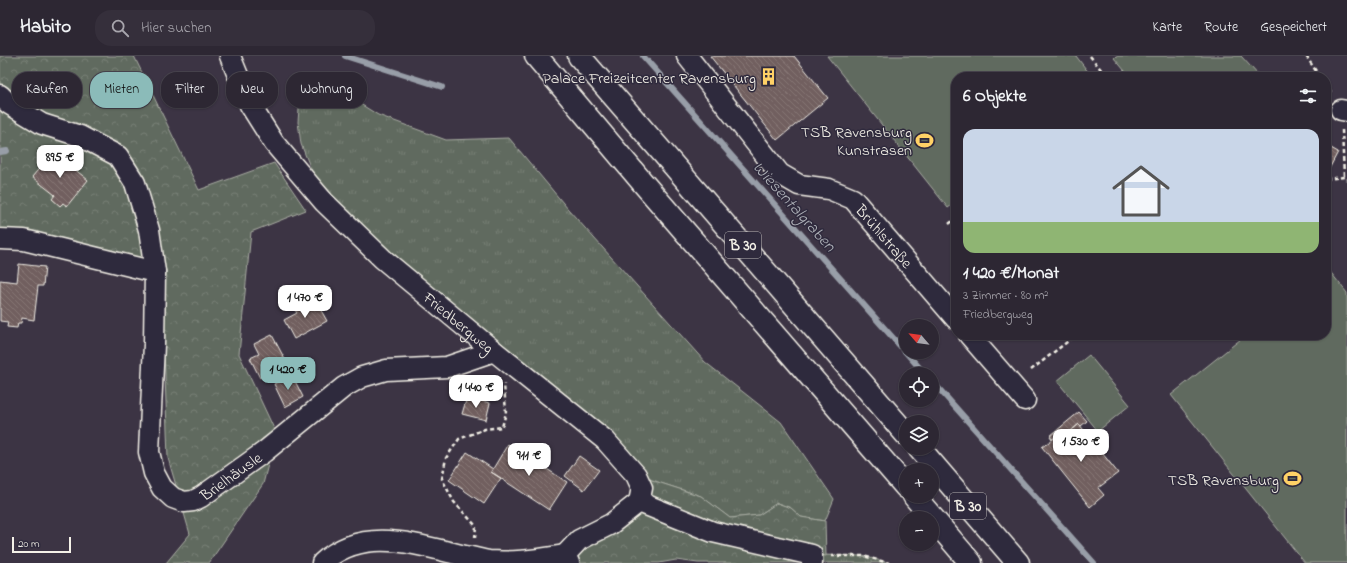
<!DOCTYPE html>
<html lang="de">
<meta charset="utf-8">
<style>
:root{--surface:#2d2733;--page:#352f3b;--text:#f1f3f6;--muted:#a7a5ac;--line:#48444e;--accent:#8bbbb9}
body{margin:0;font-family:"Indie Flower",sans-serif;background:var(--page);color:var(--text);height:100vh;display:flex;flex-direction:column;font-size:15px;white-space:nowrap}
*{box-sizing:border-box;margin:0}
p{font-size:13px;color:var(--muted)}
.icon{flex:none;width:22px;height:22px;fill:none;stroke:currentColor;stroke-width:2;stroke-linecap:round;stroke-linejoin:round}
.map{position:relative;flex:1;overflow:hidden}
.panel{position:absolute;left:951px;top:16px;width:380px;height:268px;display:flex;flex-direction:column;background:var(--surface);border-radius:16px;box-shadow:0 1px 3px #0004,0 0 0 1px var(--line)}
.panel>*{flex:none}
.hud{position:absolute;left:12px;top:16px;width:380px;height:36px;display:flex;gap:8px}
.needle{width:26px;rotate:298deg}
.fabs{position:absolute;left:899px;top:263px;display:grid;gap:8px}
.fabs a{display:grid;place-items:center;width:40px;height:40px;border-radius:50%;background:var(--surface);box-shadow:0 1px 3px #0004,0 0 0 1px var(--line);font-size:20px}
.scale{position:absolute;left:12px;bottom:10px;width:59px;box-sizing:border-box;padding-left:4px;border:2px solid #f4f1e8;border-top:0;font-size:11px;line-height:14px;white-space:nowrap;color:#f4f1e8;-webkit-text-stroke:3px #2f2a3d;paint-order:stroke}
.price{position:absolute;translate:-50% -34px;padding:0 9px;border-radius:8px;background:#fff;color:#222;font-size:13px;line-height:26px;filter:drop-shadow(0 1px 2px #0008)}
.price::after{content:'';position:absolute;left:50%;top:24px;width:12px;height:9px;margin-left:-6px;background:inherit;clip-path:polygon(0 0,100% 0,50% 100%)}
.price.active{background:var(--accent);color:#111}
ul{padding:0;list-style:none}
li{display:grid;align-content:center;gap:8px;height:212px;padding:0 12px}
li span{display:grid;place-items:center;height:124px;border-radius:12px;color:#555}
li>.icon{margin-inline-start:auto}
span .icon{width:72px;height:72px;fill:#fffc;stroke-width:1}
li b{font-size:17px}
h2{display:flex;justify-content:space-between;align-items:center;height:48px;padding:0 12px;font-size:17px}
.chip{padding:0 14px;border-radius:16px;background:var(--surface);box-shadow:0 1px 3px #0004,0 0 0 1px var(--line);font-size:14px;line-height:36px}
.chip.active{background:var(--accent);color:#111}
header{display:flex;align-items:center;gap:24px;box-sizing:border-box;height:56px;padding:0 20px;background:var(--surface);border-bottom:1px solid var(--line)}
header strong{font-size:19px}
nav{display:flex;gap:22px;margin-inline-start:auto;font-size:14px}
.search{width:280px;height:36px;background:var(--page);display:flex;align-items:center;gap:10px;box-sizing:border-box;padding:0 14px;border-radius:16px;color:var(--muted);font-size:15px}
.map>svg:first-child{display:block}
.grass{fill:url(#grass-tufts);stroke:#aaaea4}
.forest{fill:url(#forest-crowns);stroke:#aaaea4}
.garden{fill:#606a5f;stroke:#aaaea4}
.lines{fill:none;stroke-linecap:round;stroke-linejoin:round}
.stream{stroke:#989ea8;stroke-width:6}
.building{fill:url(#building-back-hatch);stroke:#f4f1e8}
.minor-casing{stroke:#f4f1e8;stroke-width:23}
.highway-casing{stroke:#f4f1e8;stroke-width:25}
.path{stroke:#f4f1e8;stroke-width:2.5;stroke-dasharray:4 3;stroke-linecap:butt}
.minor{stroke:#2f2a3d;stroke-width:20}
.highway{stroke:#2f2a3d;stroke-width:22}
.labels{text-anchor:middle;stroke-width:3;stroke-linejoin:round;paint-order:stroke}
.shield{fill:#2f2a3d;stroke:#b9b5b5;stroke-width:1}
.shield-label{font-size:15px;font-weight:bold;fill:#f4f1e8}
.poi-label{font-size:16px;fill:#f4f1e8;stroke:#2f2a3d;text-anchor:end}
.street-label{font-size:16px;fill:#f4f1e8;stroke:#2f2a3d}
.water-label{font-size:17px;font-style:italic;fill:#afb2b8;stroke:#2f2a3d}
</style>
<header>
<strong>Habito</strong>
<div class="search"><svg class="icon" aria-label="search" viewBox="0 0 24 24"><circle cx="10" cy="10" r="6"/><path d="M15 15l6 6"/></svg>Hier suchen</div>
<nav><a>Karte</a><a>Route</a><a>Gespeichert</a></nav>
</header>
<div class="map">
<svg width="1347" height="507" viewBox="0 0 1347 507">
<defs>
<pattern id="grass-tufts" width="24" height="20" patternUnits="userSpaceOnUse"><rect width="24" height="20" fill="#606a5f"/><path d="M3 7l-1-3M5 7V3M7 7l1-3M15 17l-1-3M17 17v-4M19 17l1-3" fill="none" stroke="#778076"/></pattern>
<pattern id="forest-crowns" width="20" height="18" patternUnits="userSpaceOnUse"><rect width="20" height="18" fill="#606a5f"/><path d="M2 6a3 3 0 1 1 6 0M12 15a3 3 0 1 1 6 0" fill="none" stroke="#778076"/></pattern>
<pattern id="building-back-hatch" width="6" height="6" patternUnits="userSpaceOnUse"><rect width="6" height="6" fill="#715e5e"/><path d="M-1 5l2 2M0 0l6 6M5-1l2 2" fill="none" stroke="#867675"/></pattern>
</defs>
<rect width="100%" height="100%" fill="#3c3444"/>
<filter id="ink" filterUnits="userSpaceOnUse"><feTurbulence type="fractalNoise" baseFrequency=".025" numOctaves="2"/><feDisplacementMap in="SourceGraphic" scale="8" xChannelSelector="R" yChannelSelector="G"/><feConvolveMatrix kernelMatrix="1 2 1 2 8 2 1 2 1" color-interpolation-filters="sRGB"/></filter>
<g filter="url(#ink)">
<!-- grass -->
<path class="grass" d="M325,26L378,59L446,84L509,82L568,153L705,306L781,366L834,443L825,465L801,461L791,452L777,447L759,459L730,462L701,440L636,419L324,146L301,88L298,66L299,53L308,36Z
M820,499L863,500L889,507H812Z"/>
<!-- forest -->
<path class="forest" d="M0,0H134L199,134L274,107L306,154L251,176L239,298L276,377L263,428L209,507H166L190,478L168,402L161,208L0,189Z
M636,419L701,440L730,462L759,459L777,447L791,452L801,461L825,465L826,500L820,499L812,507H698L676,504L659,507H558L639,446Z"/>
<!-- garden -->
<path class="garden" d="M827,0H1076L1092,21H956V146L948,152Z
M1116,0H1241L1260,21H1130L1114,2Z
M1328,213L1347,237V507H1305L1171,339L1246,279H1326V215Z
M1089,299L1130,349L1098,375L1057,325Z"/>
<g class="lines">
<!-- stream -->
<path class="stream" d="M345,0L442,31
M643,0L925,318
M0,96L7,95
M932,325L1094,507"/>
</g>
<!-- building -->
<path class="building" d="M710,0H794L828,42L777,84Z
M1331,92L1338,96L1329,113L1326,111V100Z
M53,96L88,124L67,150L63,147L60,150L52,143L55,139L32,121Z
M19,208L45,211L43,230H38L34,264L22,262L21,267H18L17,272L7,271L8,266L0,265V224L17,226Z
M306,244L310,253L318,249L327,265L294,283L284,264L297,257L293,251Z
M272,279L290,313L270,324L267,318L260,322L250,302L259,298L254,288Z
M292,319L303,341L285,351L274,328Z
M467,341L490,347L486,364L462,358Z
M1079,356L1087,365L1081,370L1079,368L1059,385L1056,381L1052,383L1050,380Z
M1079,368L1118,417L1098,432L1104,439L1090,451L1042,391L1056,381L1059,385Z
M508,388L567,426L549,454L491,416Z
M467,396L493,413L491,416L501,422L484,448L449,424Z
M579,400L599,414L584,434L565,420Z"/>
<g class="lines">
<defs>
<g id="minor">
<path id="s1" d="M230,0L250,49L274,87L324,146L383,203L494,295L605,384L636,419L642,432L639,446L611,468L579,484L565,499L569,507"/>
<path id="s2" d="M687,0L780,118L799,129L829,133L853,143L956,263"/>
<path id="s3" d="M0,39L9,48L42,68L80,80L118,100L135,127L149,174L155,216L154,288L149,396L154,417L162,432L173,442L184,446L193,445L201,441L264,396L344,331L362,321L386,314L447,311L494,295"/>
<path d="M1341,54L1347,55"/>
<path d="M0,183L24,184L155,216"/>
<path d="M969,279L1025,344"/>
<path d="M639,446L713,476L812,499V507"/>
<path d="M322,507C363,469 417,489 465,500C473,501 481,504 489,505C514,507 539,503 565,499"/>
</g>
<path id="highway" d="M536,0L643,127L906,431
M579,0L906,378
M919,392L1018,507
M914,440L971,507"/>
</defs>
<!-- minor casing -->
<use href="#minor" class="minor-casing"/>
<!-- highway casing -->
<use href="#highway" class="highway-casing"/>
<!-- path -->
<path class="path" d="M1090,0L1107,21
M1306,0L1320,21
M1326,29L1331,37
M1342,74L1344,121
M1326,123L1344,121L1347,124
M949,168L956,162
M1031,314L1076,279
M475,482L476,470L454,446L442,423L446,402L459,383L485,373L502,371L506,357L504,328
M831,500H863L889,507"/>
<!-- minor -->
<use href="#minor" class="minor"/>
<!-- highway -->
<use href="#highway" class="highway"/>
</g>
</g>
<!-- icons -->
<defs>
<symbol id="building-bare" viewBox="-9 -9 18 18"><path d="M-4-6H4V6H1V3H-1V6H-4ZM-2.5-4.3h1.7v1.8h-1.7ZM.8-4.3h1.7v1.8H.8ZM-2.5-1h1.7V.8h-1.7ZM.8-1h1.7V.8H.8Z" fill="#ffd166" stroke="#2f2a3d" stroke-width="2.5" paint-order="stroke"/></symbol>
<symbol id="stadium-bare" viewBox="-9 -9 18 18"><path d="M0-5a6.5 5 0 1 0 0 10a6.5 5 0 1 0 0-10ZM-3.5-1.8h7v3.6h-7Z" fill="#ffd166" stroke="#2f2a3d" stroke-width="2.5" paint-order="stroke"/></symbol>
</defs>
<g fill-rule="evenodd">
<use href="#building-bare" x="756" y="8" width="25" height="25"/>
<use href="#stadium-bare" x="912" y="72" width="25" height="25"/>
<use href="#stadium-bare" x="1280" y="410" width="25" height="25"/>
</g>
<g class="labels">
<!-- shield labels -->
<g class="shield">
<rect x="725" y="176" width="36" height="26" rx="3"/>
<rect x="950" y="437" width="36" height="26" rx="3"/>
</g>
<g class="shield-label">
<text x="743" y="194">B 30</text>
<text x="968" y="455">B 30</text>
</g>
<!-- poi labels -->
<g class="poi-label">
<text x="756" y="27">Palace Freizeitcenter Ravensburg</text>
<text x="912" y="81">TSB Ravensburg<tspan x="912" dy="18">Kunstrasen</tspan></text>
<text x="1279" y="429">TSB Ravensburg</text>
</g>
<!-- street labels -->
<g class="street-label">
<text dy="6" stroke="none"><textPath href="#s2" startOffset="277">Brühlstraße</textPath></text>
<text dy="6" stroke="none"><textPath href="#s1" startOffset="356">Friedbergweg</textPath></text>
<text dy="6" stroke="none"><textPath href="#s3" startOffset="557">Brielhäusle</textPath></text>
</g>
<!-- water labels -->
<g class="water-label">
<text transform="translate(795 150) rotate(48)" y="6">Wiesentalgraben</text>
</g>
</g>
</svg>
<div class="fabs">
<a><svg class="needle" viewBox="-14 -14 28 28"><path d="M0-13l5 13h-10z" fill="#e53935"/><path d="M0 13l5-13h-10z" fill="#a7a5ac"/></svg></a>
<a><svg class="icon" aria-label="locate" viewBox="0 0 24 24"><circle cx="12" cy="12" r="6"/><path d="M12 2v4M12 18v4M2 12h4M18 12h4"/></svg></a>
<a><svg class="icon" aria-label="layers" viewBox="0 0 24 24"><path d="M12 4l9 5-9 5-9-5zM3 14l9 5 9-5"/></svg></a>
<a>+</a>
<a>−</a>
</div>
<div class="scale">20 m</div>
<b class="price" style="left:60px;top:123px">895 €</b>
<b class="price" style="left:305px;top:263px">1 470 €</b>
<b class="price active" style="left:288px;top:335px">1 420 €</b>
<b class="price" style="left:476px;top:353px">1 440 €</b>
<b class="price" style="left:1081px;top:407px">1 530 €</b>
<b class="price" style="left:529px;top:421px">911 €</b>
<div class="hud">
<a class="chip">Kaufen</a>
<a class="chip active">Mieten</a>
<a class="chip">Filter</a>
<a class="chip">Neu</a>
<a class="chip">Wohnung</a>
</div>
<section class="panel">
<h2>6 Objekte<svg class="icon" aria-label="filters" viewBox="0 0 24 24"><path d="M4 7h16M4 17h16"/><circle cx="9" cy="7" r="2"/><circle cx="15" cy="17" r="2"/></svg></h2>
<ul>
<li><span style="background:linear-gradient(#c9d6e8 75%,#8fb573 0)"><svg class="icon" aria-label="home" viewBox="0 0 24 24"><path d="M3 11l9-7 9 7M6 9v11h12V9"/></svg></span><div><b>1 420 €/Monat</b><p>3 Zimmer · 80 m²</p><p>Friedbergweg</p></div></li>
</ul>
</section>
</div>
